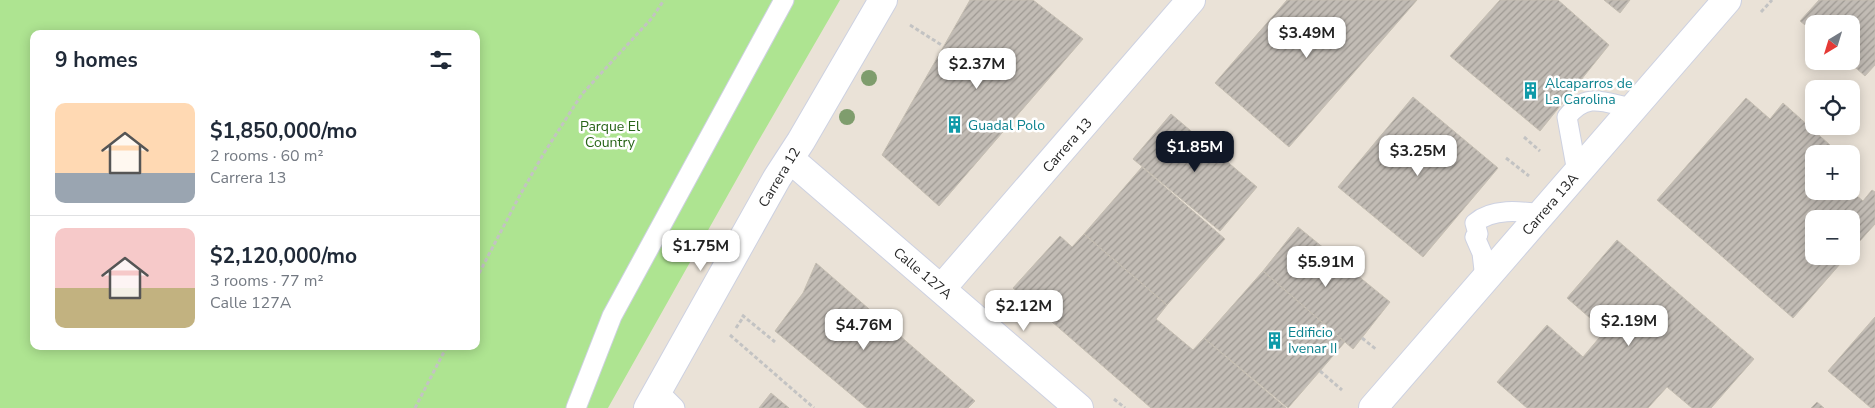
<!DOCTYPE html>
<meta charset="utf-8">
<style>
:root{--surface:#fff;--page:#f2f2f3;--text:#1f2937;--muted:#747a83;--line:#e0e1e3;--accent:#111827}
body{margin:0;font-family:"Nunito Sans",sans-serif;background:var(--page);color:var(--text);height:100vh;display:flex;flex-direction:column;font-size:19px;white-space:nowrap}
*{box-sizing:border-box;margin:0}
p{font-size:16px;color:var(--muted)}
.icon{flex:none;width:28px;height:28px;fill:none;stroke:currentColor;stroke-width:2;stroke-linecap:round;stroke-linejoin:round}
.map{position:relative;flex:1;overflow:hidden}
.panel{position:absolute;left:30px;top:30px;width:450px;height:320px;display:flex;flex-direction:column;background:var(--surface);border-radius:10px;box-shadow:0 2px 12px #0003}
.panel>*{flex:none}
.needle{width:32px;rotate:218deg}
.tools{position:absolute;left:1805px;top:15px;display:grid;gap:10px}
.tools a{display:grid;place-items:center;width:55px;height:55px;border-radius:10px;background:var(--surface);box-shadow:0 2px 12px #0003;font-size:25px}
.price{position:absolute;translate:-50% -42px;padding:0 11px;border-radius:10px;background:#fff;color:#222;font-size:16px;line-height:32px;filter:drop-shadow(0 1px 2px #0008)}
.price::after{content:'';position:absolute;left:50%;top:30px;width:15px;height:11px;margin-left:-8px;background:inherit;clip-path:polygon(0 0,100% 0,50% 100%)}
.price.current{background:var(--accent);color:#fff}
ul{padding:0;list-style:none}
li{display:flex;align-items:center;gap:15px;height:125px;padding:0 25px}
li+li{border-top:1px solid var(--line)}
li span{display:grid;place-items:center;flex:none;width:140px;height:100px;border-radius:10px;color:#555}
li>.icon{margin-inline-start:auto}
span .icon{width:60px;height:60px;fill:#fffc;stroke-width:1}
li b{font-size:21px}
h2{display:flex;justify-content:space-between;align-items:center;height:60px;padding:0 25px;font-size:21px}
.map>svg:first-child{display:block}
.park{fill:#aee491;fill-rule:evenodd}
.building{fill:url(#building-hatch);stroke:#c5beb2}
.lines{fill:none;stroke-linecap:round;stroke-linejoin:round}
.service-casing{stroke:#cdd1e1;stroke-width:21}
.minor-casing{stroke:#cdd1e1;stroke-width:30}
.path{stroke:#c3c3c3;stroke-width:3;stroke-dasharray:4 2.5;stroke-linecap:butt}
.service{stroke:#fff;stroke-width:19}
.minor{stroke:#fff;stroke-width:28}
.tree{fill:#7f9d6d}
.labels{text-anchor:middle;stroke-width:5;stroke-linejoin:round;paint-order:stroke}
.culture-label{font-size:14px;fill:#0d838f;stroke:#fff;text-anchor:start}
.park-label{font-size:14px;fill:#276417;stroke:#fff}
.street-label{font-size:14px;fill:#272727;stroke:#fff}
</style>
<div class="map">
<svg width="1875" height="408" viewBox="0 0 1875 408">
<defs>
<pattern id="building-hatch" width="6" height="6" patternUnits="userSpaceOnUse" patternTransform="scale(1.25)"><rect width="6" height="6" fill="#c2bcb5"/><path d="M-1 1l2-2M0 6l6-6M5 7l2-2" fill="none" stroke="#9e9993"/></pattern>
</defs>
<rect width="100%" height="100%" fill="#eae2d7"/>
<!-- park -->
<path class="park" d="M0,0H840L756,145L608,408H0ZM34,34H476V346H34Z"/>
<!-- building -->
<path class="building" d="M970,0H1033L1083,39L939,206L882,155Z
M1287,0H1417L1289,147L1215,83Z
M1500,0H1558L1609,45L1540,131L1450,56Z
M1604,0H1630L1620,13Z
M1819,0H1875V65L1865,76L1848,61H1851V24H1814V32L1800,21Z
M1413,97L1498,168L1423,257L1338,187Z
M1746,98L1770,119L1783,103L1840,154H1814V191H1851L1863,201L1872,190L1875,192V224L1851,251V219H1814V256H1847L1793,318L1657,200Z
M1171,114L1257,187L1220,231L1133,159Z
M1142,167L1225,239L1167,305L1084,234Z
M1298,227L1390,302L1353,349L1263,271Z
M1084,234L1167,305L1156,319L1193,350L1204,338L1286,408H1151L1013,288L1060,236L1072,247Z
M1617,240L1754,359L1711,408H1692L1667,387L1648,408H1527L1497,382L1547,325L1583,357L1605,331L1567,298Z
M816,263L975,401L968,408H867L775,331L803,293Z
M1263,271L1345,342L1288,408L1204,338Z
M1875,317V408H1871L1828,371Z
M771,393L789,408H759Z
M1817,402L1824,408H1811Z"/>
<g class="lines">
<defs>
<path id="service" d="M1577,172L1567,117C1587,91 1605,103 1632,108
M1485,279L1482,253L1475,237L1478,234L1475,223C1492,208 1520,211 1541,214
M658,391L675,408
M576,408L612,316L784,0"/>
<path id="minor" d="M790,159L1079,408
M941,289L1191,0
M648,408L777,178L801,141L883,0
M1373,408L1727,0"/>
</defs>
<!-- service casing -->
<use href="#service" class="service-casing"/>
<!-- minor casing -->
<use href="#minor" class="minor-casing"/>
<!-- path -->
<path class="path" d="M1761,12L1772,0
M910,25L943,46
M1524,137L1540,151
M1506,158L1529,176
M476,279L520,195L544,153L582,94L652,18L664,0
M742,315L775,342
M736,328L744,316
M730,335L814,408
M1362,338L1377,350
M1320,371L1342,390
M1114,399L1125,408
M415,408L447,346"/>
<!-- service -->
<use href="#service" class="service"/>
<!-- minor -->
<use href="#minor" class="minor"/>
</g>
<!-- trees -->
<g class="tree">
<circle cx="869" cy="78" r="8"/>
<circle cx="847" cy="117" r="8"/>
</g>
<!-- icons -->
<defs>
<symbol id="building-bare" viewBox="-9 -9 18 18"><path d="M-4-6H4V6H1V3H-1V6H-4ZM-2.5-4.3h1.7v1.8h-1.7ZM.8-4.3h1.7v1.8H.8ZM-2.5-1h1.7V.8h-1.7ZM.8-1h1.7V.8H.8Z" fill="#0f9aa8" stroke="#fff" stroke-width="2.5" paint-order="stroke"/></symbol>
</defs>
<g fill-rule="evenodd">
<use href="#building-bare" x="1518" y="78" width="25" height="25"/>
<use href="#building-bare" x="942" y="112" width="25" height="25"/>
<use href="#building-bare" x="1262" y="328" width="25" height="25"/>
</g>
<g class="labels">
<!-- culture labels -->
<g class="culture-label">
<text x="1545" y="88">Alcaparros de<tspan x="1545" dy="16">La Carolina</tspan></text>
<text x="968" y="130">Guadal Polo</text>
<text x="1288" y="337">Edificio<tspan x="1288" dy="16">Ivenar II</tspan></text>
</g>
<!-- park labels -->
<g class="park-label">
<text x="610" y="131">Parque El<tspan x="610" dy="16">Country</tspan></text>
</g>
<!-- street labels -->
<g class="street-label">
<text transform="translate(1067 145) rotate(-49)" y="5">Carrera 13</text>
<text transform="translate(779 177) rotate(-59)" y="5">Carrera 12</text>
<text transform="translate(1550 204) rotate(-49)" y="5">Carrera 13A</text>
<text transform="translate(923 273) rotate(40)" y="5">Calle 127A</text>
</g>
</g>
</svg>
<div class="tools">
<a><svg class="needle" viewBox="-14 -14 28 28"><path d="M0-13l5 13h-10z" fill="#e53935"/><path d="M0 13l5-13h-10z" fill="#747a83"/></svg></a>
<a><svg class="icon" aria-label="locate" viewBox="0 0 24 24"><circle cx="12" cy="12" r="6"/><path d="M12 2v4M12 18v4M2 12h4M18 12h4"/></svg></a>
<a>+</a>
<a>−</a>
</div>
<b class="price" style="left:1307px;top:59px">$3.49M</b>
<b class="price" style="left:977px;top:90px">$2.37M</b>
<b class="price current" style="left:1195px;top:173px">$1.85M</b>
<b class="price" style="left:1418px;top:177px">$3.25M</b>
<b class="price" style="left:701px;top:272px">$1.75M</b>
<b class="price" style="left:1326px;top:288px">$5.91M</b>
<b class="price" style="left:1024px;top:332px">$2.12M</b>
<b class="price" style="left:1629px;top:347px">$2.19M</b>
<b class="price" style="left:864px;top:351px">$4.76M</b>
<section class="panel">
<h2>9 homes<svg class="icon" aria-label="filters" viewBox="0 0 24 24"><path d="M4 7h16M4 17h16"/><circle cx="9" cy="7" r="2"/><circle cx="15" cy="17" r="2"/></svg></h2>
<ul>
<li><span style="background:linear-gradient(#ffd9b3 70%,#9aa5b1 0)"><svg class="icon" aria-label="home" viewBox="0 0 24 24"><path d="M3 11l9-7 9 7M6 9v11h12V9"/></svg></span><div><b>$1,850,000/mo</b><p>2 rooms · 60 m²</p><p>Carrera 13</p></div></li>
<li><span style="background:linear-gradient(#f6c9c9 60%,#c2b280 0)"><svg class="icon" aria-label="home" viewBox="0 0 24 24"><path d="M3 11l9-7 9 7M6 9v11h12V9"/></svg></span><div><b>$2,120,000/mo</b><p>3 rooms · 77 m²</p><p>Calle 127A</p></div></li>
</ul>
</section>
</div>
